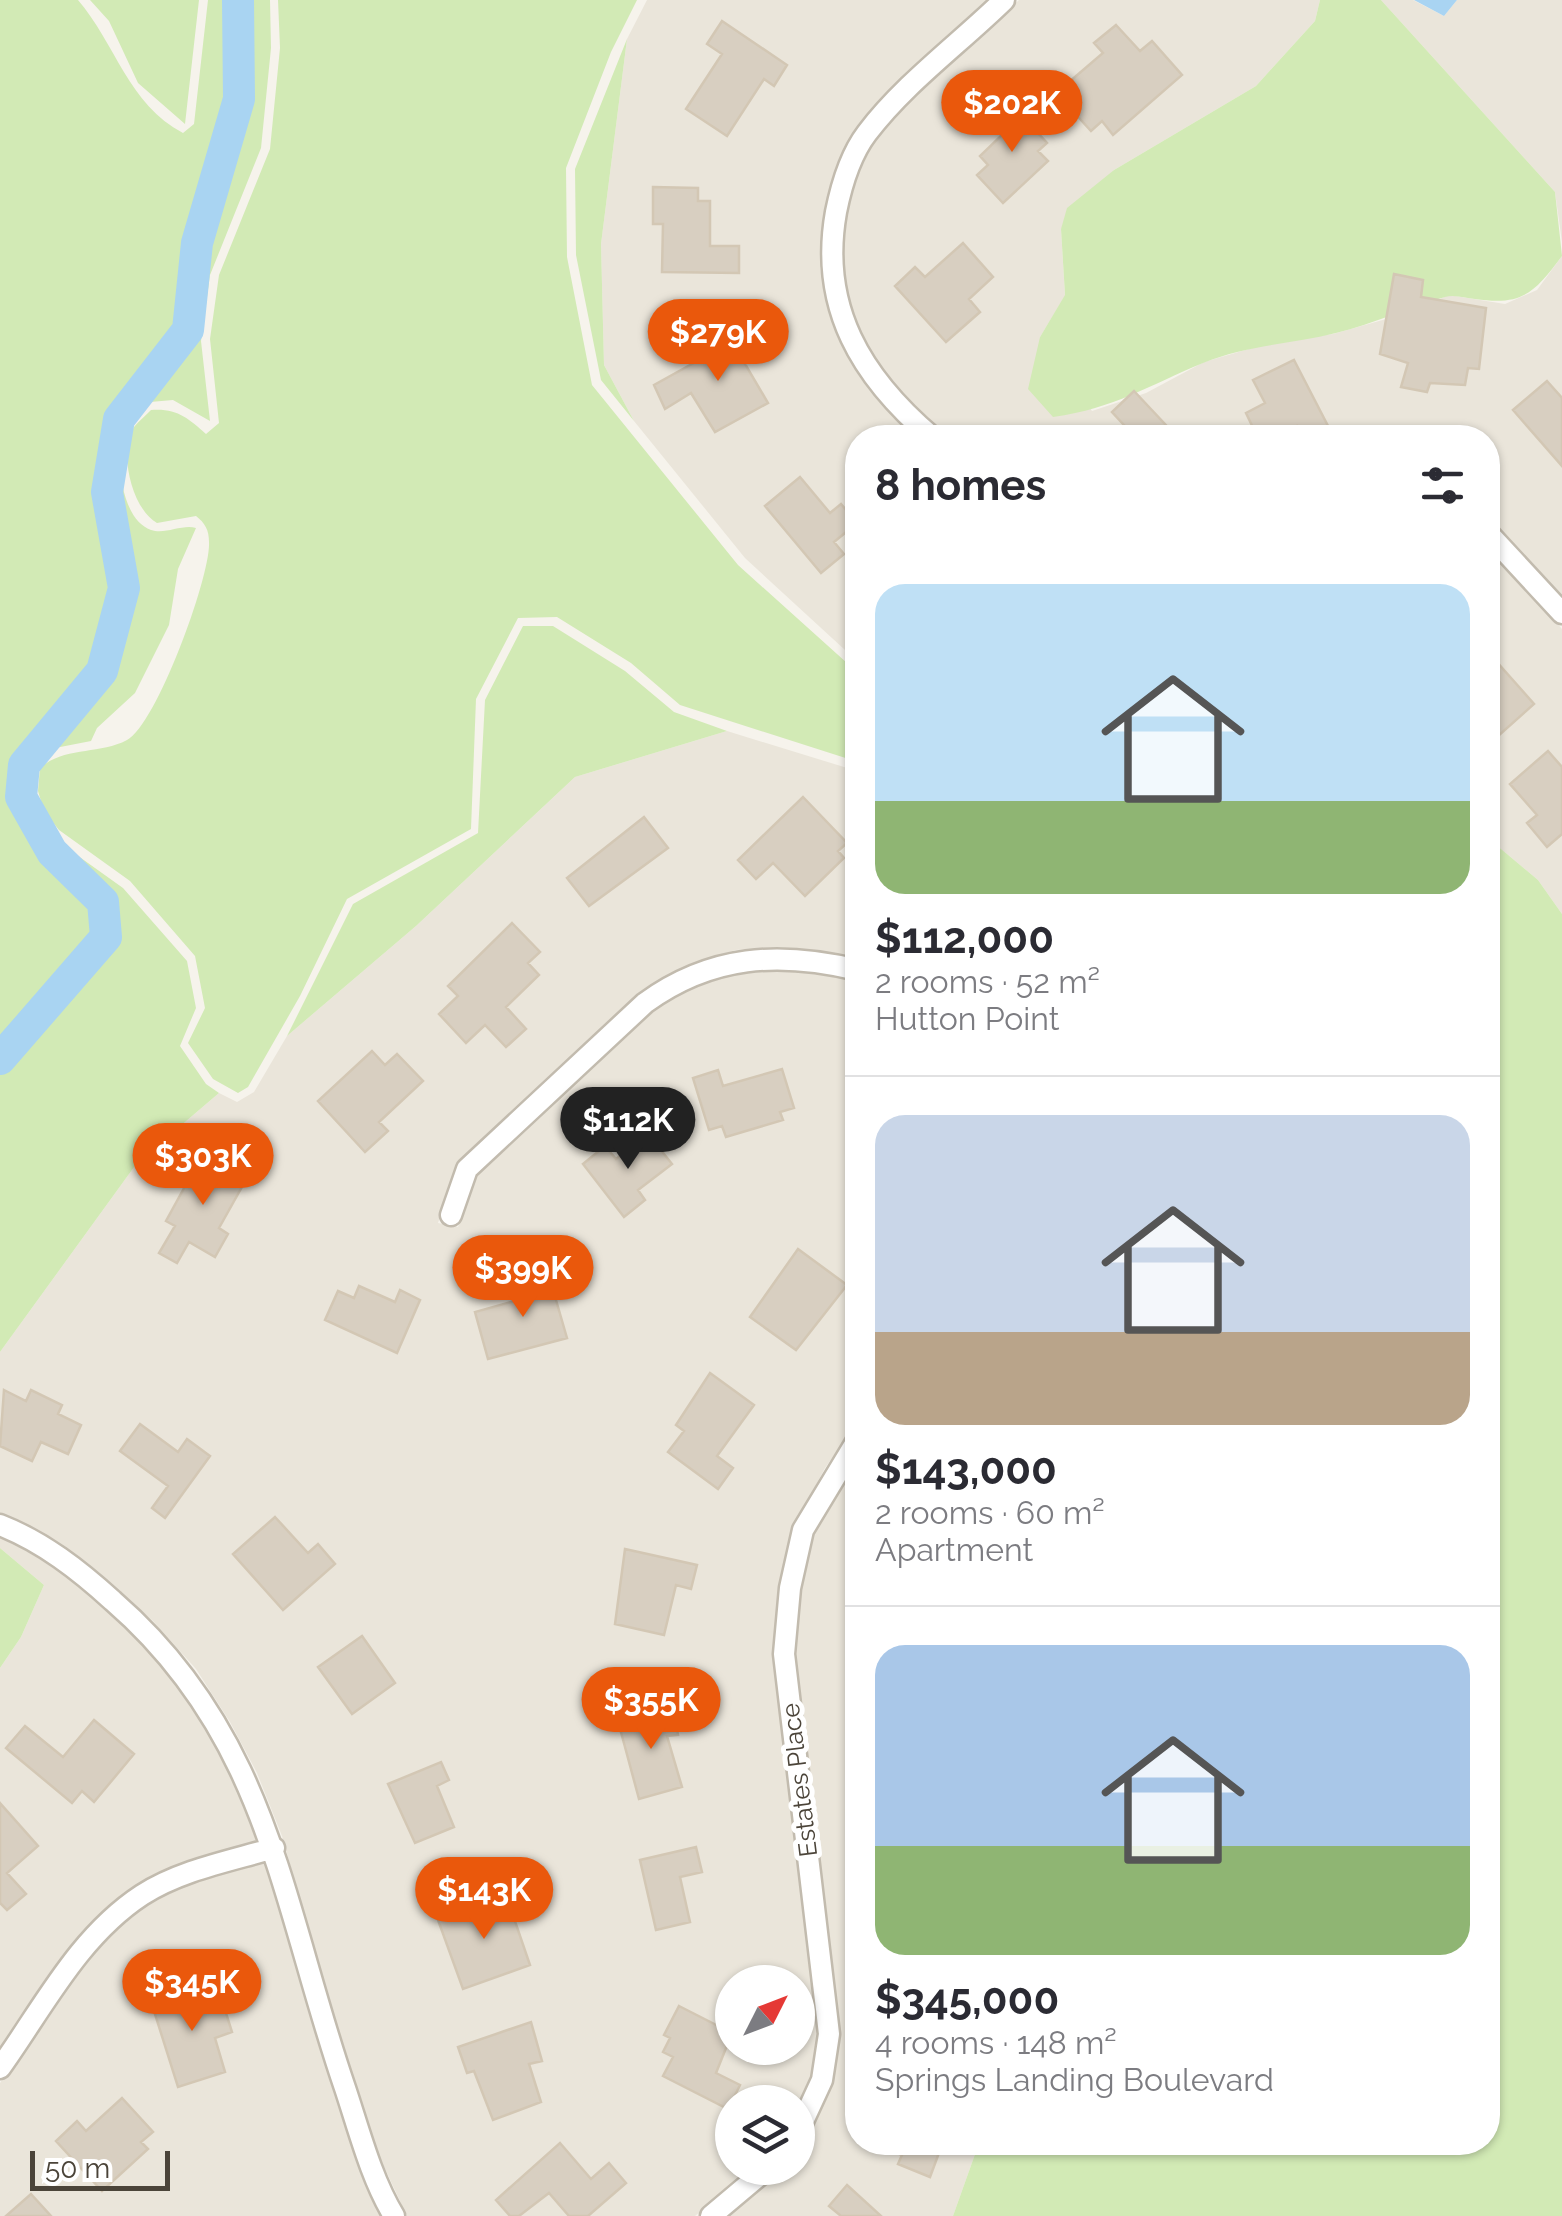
<!DOCTYPE html>
<meta charset="utf-8">
<style>
:root{--surface:#fff;--page:#f7f7f7;--text:#2b2b33;--muted:#7c7c81;--line:#e1e1e2;--accent:#ea580c}
body{margin:0;font-family:Raleway,sans-serif;background:var(--page);color:var(--text);height:100vh;display:flex;flex-direction:column;font-size:38px;white-space:nowrap}
*{box-sizing:border-box;margin:0}
p{font-size:32px;color:var(--muted)}
.icon{flex:none;width:55px;height:55px;fill:none;stroke:currentColor;stroke-width:2;stroke-linecap:round;stroke-linejoin:round}
.map{position:relative;flex:1;overflow:hidden}
.drawer{position:absolute;left:845px;top:425px;width:655px;height:1730px;display:flex;flex-direction:column;background:var(--surface);border-radius:40px;box-shadow:0 2px 8px #0004}
.drawer>*{flex:none}
.needle{width:65px;rotate:48deg}
.buttons{position:absolute;left:715px;top:1965px;display:grid;gap:20px}
.buttons a{display:grid;place-items:center;width:100px;height:100px;border-radius:50%;background:var(--surface);box-shadow:0 2px 8px #0004;font-size:50px}
.scale{position:absolute;left:30px;bottom:25px;width:140px;box-sizing:border-box;padding-left:10px;border:5px solid #4b4439;border-top:0;font-size:28px;line-height:35px;white-space:nowrap;color:#4b4439;-webkit-text-stroke:8px #fff;paint-order:stroke}
.price{position:absolute;translate:-50% -85px;padding:0 22px;border-radius:35px;background:var(--accent);color:#fff;font-size:32px;line-height:65px;filter:drop-shadow(0 2px 5px #0008)}
.price::after{content:'';position:absolute;left:50%;top:60px;width:30px;height:22px;margin-left:-15px;background:inherit;clip-path:polygon(0 0,100% 0,50% 100%)}
.price.on{background:#222;color:#fff}
ul{padding:0;list-style:none}
li{display:grid;align-content:center;gap:20px;height:530px;padding:0 30px}
li+li{border-top:2px solid var(--line)}
li span{display:grid;place-items:center;height:310px;border-radius:30px;color:#555}
li>.icon{margin-inline-start:auto}
span .icon{width:180px;height:180px;fill:#fffc;stroke-width:1}
li b{font-size:42px}
h2{display:flex;justify-content:space-between;align-items:center;height:120px;padding:0 30px;font-size:42px}
.map>svg:first-child{display:block}
.residential{fill:#eae5da;fill-rule:evenodd}
.green{fill:#d2eab5}
.water{fill:#a9d4f2}
.lines{fill:none;stroke-linecap:round;stroke-linejoin:round}
.river{stroke:#a9d4f2;stroke-width:32}
.building{fill:#d8cfc1;stroke:#d3c7b4;stroke-width:2.5}
.street-casing{stroke:#c2bbae;stroke-width:25}
.street{stroke:#fff;stroke-width:20}
.labels{text-anchor:middle;stroke-width:10;stroke-linejoin:round;paint-order:stroke}
.street-label{font-size:25px;fill:#4b4439;stroke:#fff}
</style>
<div class="map">
<svg width="1562" height="2216" viewBox="0 0 1562 2216">
<rect width="100%" height="100%" fill="#f6f3ec"/>
<!-- residential -->
<path class="residential" d="M647,0H990L895,88L857,130L829,191L820,268L832,324L861,379L917,437L858,438L857,661L745,558L634,421L604,365L601,244L627,39Z
M1019,0H1320L1315,21L1256,86L1114,170L1061,229L1065,296L1040,337L1092,411L1146,393L1204,362L1276,341L1333,334L1404,314L1449,295L1505,304L1537,290L1562,256V596L1488,519V438L951,437L919,412L879,367L851,314L840,266L850,194L873,141L908,102Z
M1381,0H1413L1444,16L1457,0H1562V242L1555,192Z
M1488,547L1562,629V914L1538,880L1488,838Z
M727,731L857,771V959L780,947L735,950L669,974L638,996L457,1167L438,1223L458,1227L475,1174L651,1010L678,991L735,971L776,967L857,981V1422L825,1468L794,1526L779,1586L774,1657L818,2036L812,2079L798,2113V2102H732V2168H754L695,2216H407L380,2158L336,2028L282,1836L257,1773L230,1722L196,1669L153,1621L79,1557L0,1513V1352L137,1163L219,1093L237,1102L254,1092L287,1036L416,926L575,777ZM732,1982H798V2048H732Z
M857,1455L858,2142L979,2143L953,2216H727L782,2168H798V2149L832,2083L839,2032L795,1653L799,1588L813,1533Z
M0,1536L66,1574L138,1636L179,1682L238,1784L260,1842L138,1886L100,1916L64,1958L0,2051V1668L21,1637L44,1585L0,1548Z
M266,1861L316,2036L382,2216H0V2083L80,1968L112,1931L149,1903L188,1885Z"/>
<!-- green -->
<path class="green" d="M0,0H78C115,43 129,105 183,133L194,124L208,0H270L271,48L261,148L210,275L201,341L210,421L173,400L150,402C141,408 127,419 124,430C115,456 120,519 151,530C165,535 182,524 196,528L178,569L169,625L135,693L97,728L91,741L50,749L33,764L29,791L36,814L53,838L123,888L187,961L196,1008L180,1046L206,1084L219,1093L137,1163L0,1352Z
M90,0H199L185,124L138,83L109,21Z
M278,0H637L611,52L566,168L567,257L592,385L738,565L857,672L858,762L680,705L631,663L557,617L518,618L476,699L471,829L347,899L300,996L248,1087L238,1093L213,1079L188,1043L205,1008L195,956L130,881L59,830L44,811L38,791L40,768C65,746 99,755 127,740C157,724 211,575 209,542C209,530 205,523 196,516L157,523C132,509 118,452 134,427C139,421 146,415 151,410C177,408 188,418 206,434L219,423L210,339L219,275L270,149L280,48Z
M1320,0H1381L1555,192L1562,256C1534,293 1523,306 1475,299C1465,298 1454,294 1445,297C1408,307 1374,324 1336,333C1292,344 1246,345 1203,363C1147,386 1116,408 1053,417L1028,389L1040,337L1065,295L1061,229L1067,208L1114,170L1256,86L1315,21Z
M627,39L601,244L604,365L634,421L601,380L576,255L575,169Z
M523,626H553L625,671L674,712L727,731L575,777L416,926L287,1036L353,904L478,833L485,700Z
M1488,838L1538,880L1562,914V2216H953L979,2143L1488,2142Z
M0,1548L44,1585L21,1637L0,1668Z"/>
<!-- water -->
<path class="water" d="M1414,0H1457L1444,16Z"/>
<g class="lines">
<!-- river -->
<path class="river" d="M0,1059L106,937L103,902L52,852L21,797L24,765L102,671L124,588L107,492L119,419L188,330L197,243L239,99L238,0"/>
</g>
<!-- building -->
<path class="building" d="M722,21L787,65L774,86L764,79L727,136L686,109L722,54L707,44Z
M1116,25L1140,51L1152,41L1182,75L1113,135L1102,121L1091,131L1063,100L1074,90L1068,83L1103,53L1094,43Z
M1012,105L1047,143L1038,151L1048,161L1003,203L977,175L988,165L980,156L1003,134L993,123Z
M653,187L698,188V201H710V246H739V273L662,272L663,224H653Z
M963,243L993,277L969,299L980,312L946,342L895,286L915,267L925,277Z
M1394,274L1423,280L1421,297L1486,308L1479,369L1468,368L1465,385L1430,383L1427,392L1401,387L1408,363L1380,354Z
M748,333L761,355L745,364L768,403L715,432L691,393L665,409L654,385Z
M1294,360L1328,426L1304,438L1297,426L1274,438H1258L1246,413L1265,403L1253,380Z
M1547,381L1562,398V466L1513,410Z
M1134,391L1178,438H1136L1112,412Z
M800,477L830,513L841,504L857,523L834,542L844,554L821,573L765,506Z
M1488,652L1534,704L1488,745Z
M1548,751L1562,767V834L1547,847L1527,823L1537,815L1510,784Z
M803,797L847,843L838,851L844,858L805,896L773,863L756,879L738,860Z
M644,817L668,848L589,906L567,878Z
M512,923L540,952L528,963L539,975L506,1007L526,1029L506,1047L485,1025L466,1043L439,1014L458,996L448,986Z
M372,1051L385,1065L397,1054L423,1081L379,1122L388,1131L365,1152L318,1101Z
M782,1069L794,1108L780,1112L783,1120L726,1137L722,1126L709,1130L693,1078L718,1070L723,1086Z
M648,1134L672,1164L638,1190L645,1200L624,1217L583,1164L605,1146L616,1159Z
M205,1150L245,1173L239,1183L243,1185L219,1228L228,1234L215,1257L189,1242L177,1263L159,1253L175,1226L166,1221Z
M798,1249L847,1285L796,1350L750,1317Z
M547,1269L567,1338L488,1359L475,1312L529,1297L524,1276Z
M359,1286L395,1302L400,1290L420,1300L397,1353L325,1320L338,1291L354,1298Z
M710,1373L754,1405L717,1456L733,1468L718,1489L668,1452L684,1431L676,1425Z
M4,1390L26,1401L31,1390L62,1405L58,1414L81,1425L68,1454L41,1442L32,1461L0,1446Z
M140,1424L178,1452L187,1439L210,1456L165,1518L152,1508L168,1486L120,1451Z
M275,1517L308,1553L318,1544L335,1564L283,1610L233,1554Z
M625,1549L697,1565L691,1589L676,1585L664,1635L615,1624Z
M362,1636L395,1683L352,1714L318,1667Z
M673,1707L678,1735L667,1736L682,1787L639,1799L618,1721Z
M94,1720L134,1754L94,1802L82,1791L72,1803L6,1748L25,1726L63,1757Z
M441,1762L449,1780L437,1786L454,1827L415,1843L388,1784Z
M0,1803L38,1846L7,1873L26,1894L7,1910L0,1903Z
M696,1847L702,1872L680,1877L690,1922L656,1930L640,1860Z
M506,1895L530,1965L463,1989L438,1920Z
M174,1987L179,2004L219,1991L232,2032L215,2038L225,2072L178,2087L149,1995Z
M679,2006L732,2033L716,2073L740,2085L728,2109L663,2076L673,2057L663,2052L670,2038L664,2035Z
M531,2022L542,2061L529,2064L541,2102L493,2120L474,2071L467,2073L458,2047Z
M122,2098L153,2132L141,2142L148,2149L102,2191L56,2141L77,2121L86,2131Z
M943,2142L930,2177L898,2164L902,2155L872,2143Z
M560,2143L591,2179L609,2163L626,2183L588,2216H569L549,2193L519,2216H510L496,2200Z
M847,2185L881,2216H841L829,2206Z
M31,2194L51,2216H6Z"/>
<g class="lines">
<defs>
<path id="street" d="M933,438C861,377 819,307 836,212C841,187 851,154 867,133C905,83 959,44 1004,0
M1488,533L1562,613
M451,1215L467,1169L645,1003C711,955 779,951 858,970
M0,1525C43,1542 79,1570 113,1601C269,1736 282,1905 345,2088C359,2130 371,2178 394,2216
M0,2068C43,2008 78,1937 142,1895C181,1870 230,1861 274,1848
M798,2132L822,2080L829,2034L784,1654L790,1588L803,1530L858,1439
M711,2216L768,2168"/>
</defs>
<!-- street casing -->
<use href="#street" class="street-casing"/>
<!-- street -->
<use href="#street" class="street"/>
</g>
<g class="labels">
<!-- street labels -->
<g class="street-label">
<text transform="translate(799 1780) rotate(-97)" y="9">Estates Place</text>
</g>
</g>
</svg>
<div class="buttons">
<a><svg class="needle" viewBox="-14 -14 28 28"><path d="M0-13l5 13h-10z" fill="#e53935"/><path d="M0 13l5-13h-10z" fill="#7c7c81"/></svg></a>
<a><svg class="icon" aria-label="layers" viewBox="0 0 24 24"><path d="M12 4l9 5-9 5-9-5zM3 14l9 5 9-5"/></svg></a>
</div>
<div class="scale">50 m</div>
<b class="price" style="left:1012px;top:155px">$202K</b>
<b class="price" style="left:718px;top:384px">$279K</b>
<b class="price on" style="left:628px;top:1172px">$112K</b>
<b class="price" style="left:203px;top:1208px">$303K</b>
<b class="price" style="left:523px;top:1320px">$399K</b>
<b class="price" style="left:651px;top:1752px">$355K</b>
<b class="price" style="left:484px;top:1942px">$143K</b>
<b class="price" style="left:192px;top:2034px">$345K</b>
<section class="drawer">
<h2>8 homes<svg class="icon" aria-label="filters" viewBox="0 0 24 24"><path d="M4 7h16M4 17h16"/><circle cx="9" cy="7" r="2"/><circle cx="15" cy="17" r="2"/></svg></h2>
<ul>
<li><span style="background:linear-gradient(#bfe0f5 70%,#8fb573 0)"><svg class="icon" aria-label="home" viewBox="0 0 24 24"><path d="M3 11l9-7 9 7M6 9v11h12V9"/></svg></span><div><b>$112,000</b><p>2 rooms · 52 m²</p><p>Hutton Point</p></div></li>
<li><span style="background:linear-gradient(#c9d6e8 70%,#b9a48a 0)"><svg class="icon" aria-label="home" viewBox="0 0 24 24"><path d="M3 11l9-7 9 7M6 9v11h12V9"/></svg></span><div><b>$143,000</b><p>2 rooms · 60 m²</p><p>Apartment</p></div></li>
<li><span style="background:linear-gradient(#a9c7e8 65%,#8fb573 0)"><svg class="icon" aria-label="home" viewBox="0 0 24 24"><path d="M3 11l9-7 9 7M6 9v11h12V9"/></svg></span><div><b>$345,000</b><p>4 rooms · 148 m²</p><p>Springs Landing Boulevard</p></div></li>
</ul>
</section>
</div>
